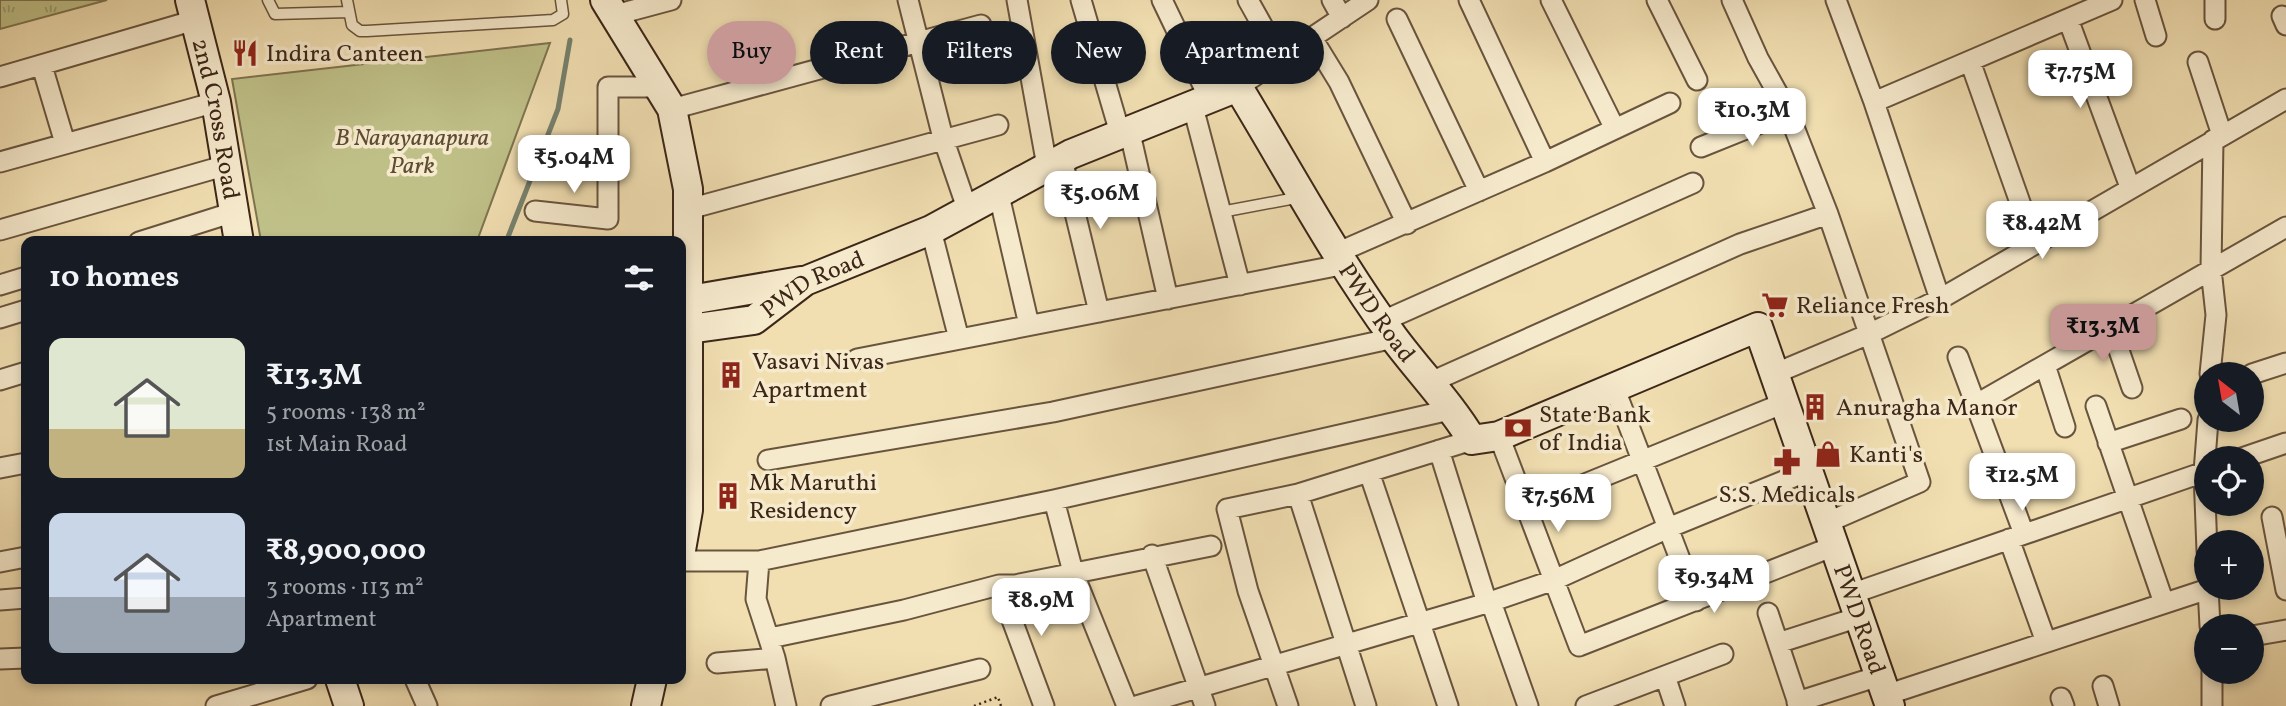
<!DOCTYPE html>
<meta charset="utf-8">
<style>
:root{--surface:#171b24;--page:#242831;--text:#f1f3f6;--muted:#9ea1a6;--accent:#c59692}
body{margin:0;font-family:Vollkorn,serif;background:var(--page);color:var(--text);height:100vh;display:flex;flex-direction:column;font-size:26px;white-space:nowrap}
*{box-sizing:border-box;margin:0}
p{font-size:23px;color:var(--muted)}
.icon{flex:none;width:38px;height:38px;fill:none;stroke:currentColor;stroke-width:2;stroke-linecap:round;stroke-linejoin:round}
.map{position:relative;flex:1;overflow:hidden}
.panel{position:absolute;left:21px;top:236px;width:665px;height:448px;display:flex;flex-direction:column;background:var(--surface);border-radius:14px;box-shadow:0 4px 10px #0003}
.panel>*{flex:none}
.hud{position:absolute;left:707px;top:21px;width:665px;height:63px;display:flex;gap:14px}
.needle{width:46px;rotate:329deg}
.buttons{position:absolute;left:2194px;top:362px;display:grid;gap:14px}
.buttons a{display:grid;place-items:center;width:70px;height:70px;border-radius:50%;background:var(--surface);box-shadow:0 4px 10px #0003;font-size:35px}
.price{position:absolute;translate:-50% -60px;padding:0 16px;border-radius:14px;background:#fff;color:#222;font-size:23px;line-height:46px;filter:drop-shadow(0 2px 4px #0008)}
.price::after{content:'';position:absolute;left:50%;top:42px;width:21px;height:16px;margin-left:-10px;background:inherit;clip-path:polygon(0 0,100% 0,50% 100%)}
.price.selected{background:var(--accent);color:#111}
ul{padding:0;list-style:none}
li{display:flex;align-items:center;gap:21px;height:175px;padding:0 28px}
li span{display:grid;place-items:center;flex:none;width:196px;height:140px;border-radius:14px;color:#555}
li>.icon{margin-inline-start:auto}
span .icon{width:84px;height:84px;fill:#fffc;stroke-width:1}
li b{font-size:30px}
h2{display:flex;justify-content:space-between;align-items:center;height:84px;padding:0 28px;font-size:30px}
.pill{padding:0 24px;border-radius:32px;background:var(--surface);box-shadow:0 4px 10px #0003;font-size:24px;line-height:63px}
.pill.selected{background:var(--accent);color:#111}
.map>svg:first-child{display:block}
.grass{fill:url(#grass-tufts);stroke:#7e7350;stroke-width:2}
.park{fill:#bfc088;stroke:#7e7350;stroke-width:2}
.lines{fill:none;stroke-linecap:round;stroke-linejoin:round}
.stream{stroke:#76816e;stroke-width:5}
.lane-casing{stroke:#69543e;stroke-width:13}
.street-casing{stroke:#69543e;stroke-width:23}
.secondary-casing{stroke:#3c2618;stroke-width:32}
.path{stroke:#3c2618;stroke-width:2.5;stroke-dasharray:2 3.5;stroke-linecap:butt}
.lane{stroke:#f6eacd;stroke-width:10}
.street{stroke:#f6eacd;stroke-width:19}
.secondary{stroke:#f6eacd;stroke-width:28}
.labels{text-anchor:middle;stroke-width:7;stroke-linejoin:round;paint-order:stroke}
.poi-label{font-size:24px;fill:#3c2618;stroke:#f6eacd;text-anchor:start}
.street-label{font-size:24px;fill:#3c2618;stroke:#f6eacd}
.park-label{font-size:24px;font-style:italic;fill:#5d4c34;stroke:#f6eacd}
</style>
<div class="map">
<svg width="2286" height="706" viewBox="0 0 2286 706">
<defs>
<pattern id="grass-tufts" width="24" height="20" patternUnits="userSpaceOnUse" patternTransform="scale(1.75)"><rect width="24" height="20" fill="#bfc088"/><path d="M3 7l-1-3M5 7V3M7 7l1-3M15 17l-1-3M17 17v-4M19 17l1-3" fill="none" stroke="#9c9c6e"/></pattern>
</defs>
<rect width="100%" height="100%" fill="#f1dfb2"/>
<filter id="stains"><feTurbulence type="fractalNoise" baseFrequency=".00286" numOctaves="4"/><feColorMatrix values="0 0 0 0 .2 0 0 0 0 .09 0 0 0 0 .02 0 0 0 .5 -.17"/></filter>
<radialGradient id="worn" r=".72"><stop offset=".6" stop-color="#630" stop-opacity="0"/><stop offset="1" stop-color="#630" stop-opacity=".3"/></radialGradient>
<!-- grass -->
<path class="grass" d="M0,0H107L0,29Z"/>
<!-- park -->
<path class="park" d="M550,43L477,241H261L232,79Z"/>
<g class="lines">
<!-- stream -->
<path class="stream" d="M506,242L558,109L570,40"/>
<defs>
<path id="lane" d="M268,0L275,14L349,12
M347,0L352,25L360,31H367L553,20L563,14L561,0
M1221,212L1301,197"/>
<path id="street" d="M908,0L943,138L968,211
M1017,0L1047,166
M1081,0L1120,133
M1162,0L1210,100
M1248,0L1281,59
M1332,0L1342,18
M1469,0L1545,162
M1551,0L1615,129
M1657,0L1697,80
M1732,0L1758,58L1788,112L1828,214L1920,482L1826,523
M1836,0L1874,102L1940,299
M2145,0L2156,36
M2215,0V19
M615,15L671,0
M2282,16L2286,25
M1397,19L1479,191
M2068,19L2130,187
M1312,38L1339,82L1407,224
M1970,61L2034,242
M2198,62L2222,135
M42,66L65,143
M0,77L195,20
M1238,87L1368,0
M1874,102L2112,0
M1193,107L1240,285
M672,109L981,25
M1129,129L1168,299
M573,147L608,148
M1701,147L1788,112
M1062,159L1099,312
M0,162L216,102
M998,191L1029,325
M689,209L998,125
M535,211L608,219V87H660
M0,230L227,165
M931,230L959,339
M139,242L234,212
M1339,252L1545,162L1670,103
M0,285L26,277
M0,318L26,310
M1383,321L1693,183
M2111,327L2132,388
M1958,357L2024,534
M857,359L1346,264
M2045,365L2065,427
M1774,374L1869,334L1940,299L2286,99
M2210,374L2216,315L2211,269L2213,140
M2252,374L2286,363
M0,380L26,372
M1431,382L1740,244L1828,214
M1614,387L1696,601
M1975,405L2286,227
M2096,406L2164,603
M1499,436L1579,646L1834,546
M2108,443L2181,419
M1439,450L1487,603
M2242,458L2286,443
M768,460L1053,412L1394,338
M0,468L26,463
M1369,472L1448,706
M1298,494L1366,706
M1054,500L1073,572L1127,706
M1526,508L1784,403
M2272,517L2286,590
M2009,539L2046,642
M2207,551L2204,472L2208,420
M1152,555L1205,706
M681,561H759L1054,500L1454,409
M759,561L756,599L775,658L786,706
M0,562L26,557
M999,585L1044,706
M2208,588L2210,626
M1851,594L2207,471
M0,600L26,598
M1491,602L1528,706
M1768,613L1778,643
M2252,636L2286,630
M770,638L904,610L999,585H1015L1211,546
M0,659L26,658
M717,663L775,658
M2212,672V706
M1665,676L1675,706
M415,679L427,706
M2103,686L2109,706
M1886,695L2208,589
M2061,698L2064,706
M1797,702L1879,676
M216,706L307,679
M831,706L980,669
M1136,706L1487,603L1554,580L1668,528L1808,471
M1288,706L1248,591L1227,509L1298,494L1472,440
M1586,706L1723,654
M1799,706L1778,643L1859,617"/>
<g id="secondary">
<path id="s1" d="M190,0L216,102L239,242"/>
<path d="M605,0L672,109L688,189V510L681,550"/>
<path d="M690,300L801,281"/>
<path id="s2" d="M689,329L754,320L805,281L931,230L1071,154L1238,87C1289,171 1336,259 1394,338C1420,373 1450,403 1472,440L1499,436L1758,327L1890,706"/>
<path d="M340,679L349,706"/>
<path d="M646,706L652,679"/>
</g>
</defs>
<!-- lane casing -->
<use href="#lane" class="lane-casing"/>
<!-- street casing -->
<use href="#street" class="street-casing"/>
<!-- secondary casing -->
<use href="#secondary" class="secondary-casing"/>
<!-- path -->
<path class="path" d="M974,706L998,697L1001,706"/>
<!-- lane -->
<use href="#lane" class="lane"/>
<!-- street -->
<use href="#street" class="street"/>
<!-- secondary -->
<use href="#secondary" class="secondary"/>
</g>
<!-- icons -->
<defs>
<symbol id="restaurant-bare" viewBox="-9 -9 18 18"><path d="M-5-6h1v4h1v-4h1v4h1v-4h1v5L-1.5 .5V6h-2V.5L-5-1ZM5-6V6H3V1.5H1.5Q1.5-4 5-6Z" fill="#8f2418" stroke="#f6eacd" stroke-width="2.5" paint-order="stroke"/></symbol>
<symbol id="supermarket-bare" viewBox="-9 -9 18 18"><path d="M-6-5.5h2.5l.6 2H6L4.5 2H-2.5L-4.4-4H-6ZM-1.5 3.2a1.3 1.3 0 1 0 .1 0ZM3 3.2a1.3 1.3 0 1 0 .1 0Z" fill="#8f2418" stroke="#f6eacd" stroke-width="2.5" paint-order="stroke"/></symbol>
<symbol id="building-bare" viewBox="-9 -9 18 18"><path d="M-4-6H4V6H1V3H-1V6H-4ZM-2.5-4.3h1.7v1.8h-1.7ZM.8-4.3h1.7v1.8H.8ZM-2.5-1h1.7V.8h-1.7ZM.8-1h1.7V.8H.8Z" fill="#8f2418" stroke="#f6eacd" stroke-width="2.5" paint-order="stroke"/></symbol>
<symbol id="bank-bare" viewBox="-9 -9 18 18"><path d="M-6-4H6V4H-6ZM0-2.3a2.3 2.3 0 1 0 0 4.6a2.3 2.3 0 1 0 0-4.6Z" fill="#8f2418" stroke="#f6eacd" stroke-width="2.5" paint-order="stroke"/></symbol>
<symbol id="shop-bare" viewBox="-9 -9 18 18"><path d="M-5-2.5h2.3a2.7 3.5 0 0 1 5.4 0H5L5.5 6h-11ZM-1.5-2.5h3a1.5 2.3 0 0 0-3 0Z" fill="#8f2418" stroke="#f6eacd" stroke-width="2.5" paint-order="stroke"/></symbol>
<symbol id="pharmacy-bare" viewBox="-9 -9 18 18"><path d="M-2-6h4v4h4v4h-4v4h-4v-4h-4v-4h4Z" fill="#8f2418" stroke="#f6eacd" stroke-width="2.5" paint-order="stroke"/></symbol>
</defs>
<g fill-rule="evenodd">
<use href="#restaurant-bare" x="226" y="34" width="38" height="38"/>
<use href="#supermarket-bare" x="1756" y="286" width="38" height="38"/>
<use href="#building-bare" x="712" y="356" width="38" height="38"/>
<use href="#building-bare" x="1796" y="388" width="38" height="38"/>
<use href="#bank-bare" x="1499" y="409" width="38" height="38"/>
<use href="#shop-bare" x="1809" y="435" width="38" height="38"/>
<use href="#pharmacy-bare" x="1768" y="443" width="38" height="38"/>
<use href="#building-bare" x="709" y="477" width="38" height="38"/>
</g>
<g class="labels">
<!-- poi labels -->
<g class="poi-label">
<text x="266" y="61">Indira Canteen</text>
<text x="1796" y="313">Reliance Fresh</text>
<text x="752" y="369">Vasavi Nivas<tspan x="752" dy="28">Apartment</tspan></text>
<text x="1836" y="415">Anuragha Manor</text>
<text x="1539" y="422">State Bank<tspan x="1539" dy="28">of India</tspan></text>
<text x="1849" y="462">Kanti's</text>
<text x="749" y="490">Mk Maruthi<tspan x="749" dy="28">Residency</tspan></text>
<text x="1787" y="502" text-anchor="middle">S.S. Medicals</text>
</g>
<!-- street labels -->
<g class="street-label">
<text dy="8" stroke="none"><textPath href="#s1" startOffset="122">2nd Cross Road</textPath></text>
<text dy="8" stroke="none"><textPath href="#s2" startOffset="135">PWD Road</textPath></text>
<text dy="8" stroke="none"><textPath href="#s2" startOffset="870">PWD Road</textPath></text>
<text dy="8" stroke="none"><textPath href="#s2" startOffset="1647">PWD Road</textPath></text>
</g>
<!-- park labels -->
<g class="park-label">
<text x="412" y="145">B Narayanapura<tspan x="412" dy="28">Park</tspan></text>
</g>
</g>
<rect width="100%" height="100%" filter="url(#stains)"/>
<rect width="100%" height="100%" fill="url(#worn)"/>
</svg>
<div class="buttons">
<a><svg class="needle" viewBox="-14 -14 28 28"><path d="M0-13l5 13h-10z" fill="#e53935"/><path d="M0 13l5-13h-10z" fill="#9ea1a6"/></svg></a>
<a><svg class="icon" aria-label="locate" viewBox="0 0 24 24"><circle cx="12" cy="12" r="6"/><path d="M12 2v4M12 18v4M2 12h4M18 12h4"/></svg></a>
<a>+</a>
<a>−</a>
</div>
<b class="price" style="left:2080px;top:110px">₹7.75M</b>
<b class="price" style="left:1752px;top:148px">₹10.3M</b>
<b class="price" style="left:574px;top:195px">₹5.04M</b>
<b class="price" style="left:1100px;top:231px">₹5.06M</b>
<b class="price" style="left:2042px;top:261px">₹8.42M</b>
<b class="price selected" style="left:2103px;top:364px">₹13.3M</b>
<b class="price" style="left:2022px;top:513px">₹12.5M</b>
<b class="price" style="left:1558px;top:534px">₹7.56M</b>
<b class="price" style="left:1714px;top:615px">₹9.34M</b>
<b class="price" style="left:1041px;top:638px">₹8.9M</b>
<div class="hud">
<a class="pill selected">Buy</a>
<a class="pill">Rent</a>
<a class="pill">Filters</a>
<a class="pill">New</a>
<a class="pill">Apartment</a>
</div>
<section class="panel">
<h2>10 homes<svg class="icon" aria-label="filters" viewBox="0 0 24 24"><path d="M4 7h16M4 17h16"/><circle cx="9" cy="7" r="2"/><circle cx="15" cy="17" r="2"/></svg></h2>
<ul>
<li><span style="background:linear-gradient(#dfe7d0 65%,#c2b280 0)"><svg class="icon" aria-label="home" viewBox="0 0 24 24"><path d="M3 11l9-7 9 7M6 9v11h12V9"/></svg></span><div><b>₹13.3M</b><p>5 rooms · 138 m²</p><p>1st Main Road</p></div></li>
<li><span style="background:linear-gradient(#c9d6e8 60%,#9aa5b1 0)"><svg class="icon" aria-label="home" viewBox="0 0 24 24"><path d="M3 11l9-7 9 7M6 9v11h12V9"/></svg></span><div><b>₹8,900,000</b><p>3 rooms · 113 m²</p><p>Apartment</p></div></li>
</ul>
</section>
</div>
